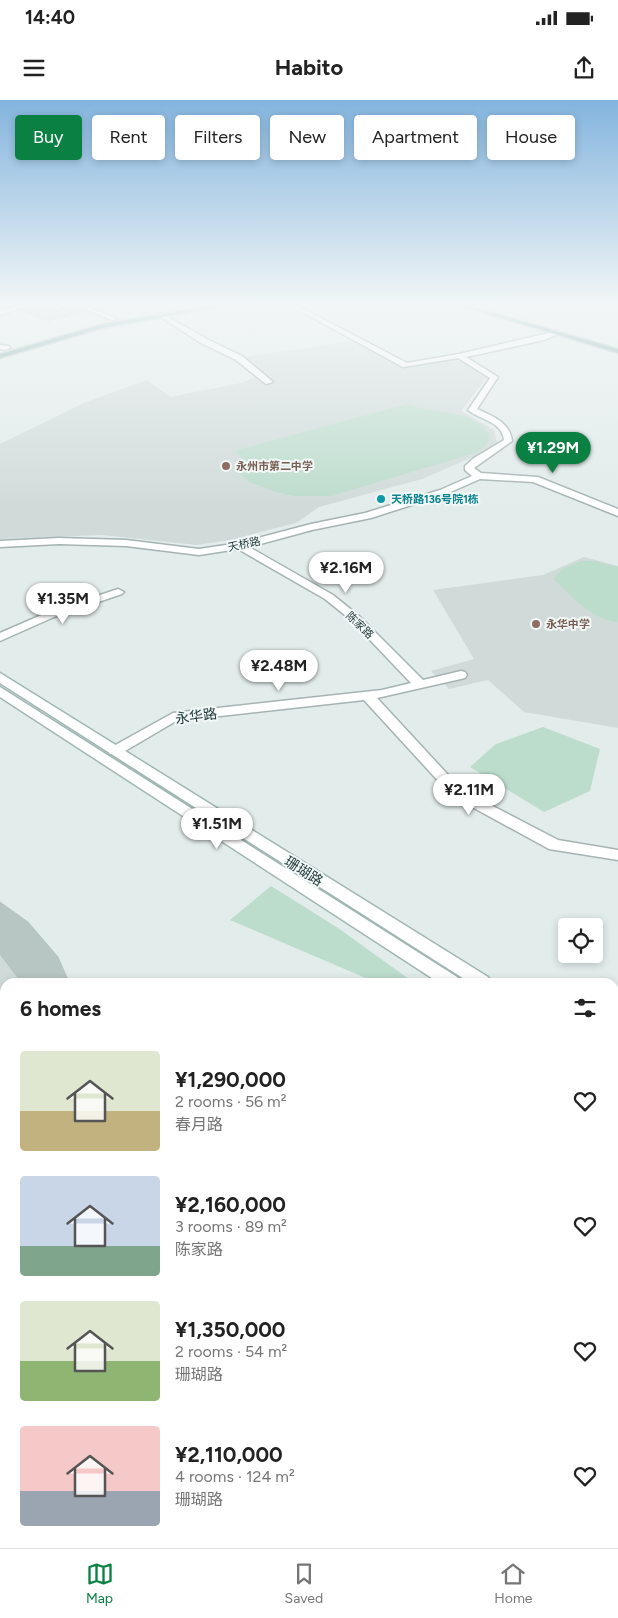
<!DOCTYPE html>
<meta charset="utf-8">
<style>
:root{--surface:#fff;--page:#f6f6f6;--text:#222;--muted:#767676;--line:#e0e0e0;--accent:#0b8043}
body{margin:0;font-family:Figtree,"Noto Sans SC",sans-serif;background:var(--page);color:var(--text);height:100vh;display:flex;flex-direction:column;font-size:19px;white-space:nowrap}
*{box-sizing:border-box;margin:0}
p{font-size:16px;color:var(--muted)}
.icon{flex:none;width:28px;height:28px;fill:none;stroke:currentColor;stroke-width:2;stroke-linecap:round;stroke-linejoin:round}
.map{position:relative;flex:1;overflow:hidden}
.side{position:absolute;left:0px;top:878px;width:619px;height:571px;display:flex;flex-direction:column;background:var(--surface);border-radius:15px 15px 0 0;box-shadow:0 2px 8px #0003}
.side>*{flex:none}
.guide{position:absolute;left:15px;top:15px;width:589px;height:45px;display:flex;gap:10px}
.controls{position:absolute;left:558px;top:818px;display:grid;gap:10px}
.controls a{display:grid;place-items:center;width:45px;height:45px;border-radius:5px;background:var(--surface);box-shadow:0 2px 8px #0003;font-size:25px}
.price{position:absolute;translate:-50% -42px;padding:0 11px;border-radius:18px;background:#fff;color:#222;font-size:16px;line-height:32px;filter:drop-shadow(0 1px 2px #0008)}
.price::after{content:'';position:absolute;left:50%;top:30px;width:15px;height:11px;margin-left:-8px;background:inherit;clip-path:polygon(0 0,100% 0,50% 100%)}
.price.current{background:var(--accent);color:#fff}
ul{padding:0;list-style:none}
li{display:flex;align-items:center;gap:15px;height:125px;padding:0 20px}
li span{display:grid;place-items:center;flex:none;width:140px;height:100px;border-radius:5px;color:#555}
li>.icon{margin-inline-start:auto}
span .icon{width:60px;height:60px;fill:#fffc;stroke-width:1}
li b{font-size:21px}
h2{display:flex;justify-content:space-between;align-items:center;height:60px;padding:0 20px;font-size:21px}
.tag{padding:0 18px;border-radius:5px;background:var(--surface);box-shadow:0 2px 8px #0003;font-size:18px;line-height:45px}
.tag.current{background:var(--accent);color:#fff}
.status{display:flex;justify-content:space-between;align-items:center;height:35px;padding:0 25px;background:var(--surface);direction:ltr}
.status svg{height:14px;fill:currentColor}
header{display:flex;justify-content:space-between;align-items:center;height:65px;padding:0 20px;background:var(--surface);font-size:22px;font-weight:700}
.tab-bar{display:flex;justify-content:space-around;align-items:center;height:70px;border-top:1px solid var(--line);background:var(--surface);font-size:14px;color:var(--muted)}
.tab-bar a{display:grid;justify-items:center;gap:2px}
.tab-bar .current{color:var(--accent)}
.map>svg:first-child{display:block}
.built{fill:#d0dbd9}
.green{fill:#bcdccc}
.building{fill:#b7c6c3;stroke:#b5c5c2}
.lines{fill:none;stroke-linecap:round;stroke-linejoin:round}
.service-casing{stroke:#a5b4b2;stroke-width:2}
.minor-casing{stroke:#a5b4b2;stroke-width:3}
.secondary-casing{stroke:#a1b7b4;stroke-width:3}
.primary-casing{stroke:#c1c8c8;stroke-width:3}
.service{fill:#fff;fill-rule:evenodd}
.minor{fill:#fff;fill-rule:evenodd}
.secondary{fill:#fff;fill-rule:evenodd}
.primary{fill:#689f9e;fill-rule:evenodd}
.education-dot{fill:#8d6e63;stroke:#f2f8f7;stroke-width:2}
.culture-dot{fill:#0f9aa8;stroke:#f2f8f7;stroke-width:2}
.labels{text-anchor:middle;stroke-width:4;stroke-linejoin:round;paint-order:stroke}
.far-education-label{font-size:11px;font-weight:bold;fill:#785e54;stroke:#f2f8f7;text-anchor:start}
.far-culture-label{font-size:11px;font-weight:bold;fill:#0d838f;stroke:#f2f8f7;text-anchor:start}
.far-street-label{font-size:11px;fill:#233c3b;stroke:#f2f8f7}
.street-label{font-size:14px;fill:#233c3b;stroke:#f2f8f7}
</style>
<div class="status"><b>14:40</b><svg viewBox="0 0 49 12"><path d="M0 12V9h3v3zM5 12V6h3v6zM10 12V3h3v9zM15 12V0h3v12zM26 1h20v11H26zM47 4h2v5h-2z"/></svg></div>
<header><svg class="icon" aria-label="menu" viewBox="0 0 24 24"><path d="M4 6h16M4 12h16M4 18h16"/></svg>Habito<svg class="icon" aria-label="share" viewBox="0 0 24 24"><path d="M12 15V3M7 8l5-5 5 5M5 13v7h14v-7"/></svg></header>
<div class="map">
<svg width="618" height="1448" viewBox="0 0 618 1448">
<rect width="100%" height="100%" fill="#e2ecea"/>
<!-- built -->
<path class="built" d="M353,241L408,268L455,258L487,277L461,311L494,330L497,342L485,352L422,379L319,407L296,423L230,440L197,445L102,435L0,439V344L86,302L147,280L170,297L241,283L263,274L243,257Z
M584,457L618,466V628L524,612L488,580L449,589L431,571L474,559L433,490L543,475Z
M0,809L55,862L59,882H5V1265L0,1274Z"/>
<!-- green -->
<path class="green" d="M407,304C435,315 468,307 490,334C488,345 484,348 475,353L331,396H294L276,392L249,382L235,369L237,362L242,357L234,351Z
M581,461H594L618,467V522C590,519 572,496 553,478L563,469Z
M543,627L600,649L590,691L544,712L470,667L496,644Z
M271,786L338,828L413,882H375L230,820Z"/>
<!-- building -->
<path class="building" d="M29,206H48L64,215L69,214L71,211L59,206H76L87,212L48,221L20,210Z
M0,802L28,822L58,857L69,882H21L0,854Z"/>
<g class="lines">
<defs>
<path id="service" d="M50,206H55L69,212L65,213Z"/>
<path id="minor" d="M18,206H27L0,215V211Z
M78,206H86L117,219L112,220Z
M291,206H298L407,263L459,254L557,231L561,233L544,240L466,257L498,277L477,309C492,316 510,322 512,341L474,368L481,373L538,377L618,409V416L533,382L480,379L446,394L371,418L312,430L249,447L333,495L359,516L423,580L461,571L465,572L467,575L465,578L377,598L462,690L558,740L618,750V760L549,749L452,696L364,600L176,621L120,654H110L108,651L110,648L173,613L382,590L411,583L351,520L325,499L238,449L199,455L126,446L59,444L0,447V441L59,438L126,440L199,449L239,443L311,424L365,413L440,390L472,376L465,370V366L474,358L504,340C502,321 480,320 468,310L490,278L458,258L403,267Z
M161,213L207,239L242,256L273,282L266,284L236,260L201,243L159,216L158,215Z
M0,245L9,246L10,248L6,250L0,249Z
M118,489L124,492L122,494L54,517L0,541V533L46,513Z
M0,947L5,949V982L0,980Z
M5,1119V1156L0,1158V1121Z"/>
<path id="secondary" d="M0,573L488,877L491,882H469L0,583Z
M0,587L457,877L460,882H438L0,597Z
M614,948L618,950V967L614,965Z
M614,966L618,967V984L614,983Z"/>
<path id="primary" d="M211,206H223L103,228L0,258V254L103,224Z
M461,206H470L618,249V253Z"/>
</defs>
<!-- service casing -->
<use href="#service" class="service-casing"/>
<!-- minor casing -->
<use href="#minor" class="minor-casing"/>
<!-- secondary casing -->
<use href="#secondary" class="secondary-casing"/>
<!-- primary casing -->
<use href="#primary" class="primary-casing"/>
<!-- service -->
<use href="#service" class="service"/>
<!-- minor -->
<use href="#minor" class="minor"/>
<!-- secondary -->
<use href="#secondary" class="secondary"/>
<!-- primary -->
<use href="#primary" class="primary"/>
</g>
<!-- sky -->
<linearGradient id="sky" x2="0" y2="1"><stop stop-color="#83b4de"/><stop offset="0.5" stop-color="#f2f6f6"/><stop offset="1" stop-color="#f2f6f6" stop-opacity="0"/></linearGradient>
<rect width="618" height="408" fill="url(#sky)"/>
<!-- markers -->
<g class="education-dot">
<circle cx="226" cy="366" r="5"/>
<circle cx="536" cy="524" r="5"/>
</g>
<circle class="culture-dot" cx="381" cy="399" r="5"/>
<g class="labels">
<!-- far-education labels -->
<g class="far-education-label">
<text x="236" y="370">永州市第二中学</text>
<text x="546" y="528">永华中学</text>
</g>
<!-- far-culture labels -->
<g class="far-culture-label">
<text x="391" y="403">天桥路136号院1栋</text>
</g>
<!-- far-street labels -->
<g class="far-street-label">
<text transform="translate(244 444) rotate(-12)" y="4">天桥路</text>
<text transform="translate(360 525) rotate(44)" y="4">陈家路</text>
</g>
<!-- street labels -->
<g class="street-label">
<text transform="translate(196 616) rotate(-8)" y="5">永华路</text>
<text transform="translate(304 771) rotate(32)" y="5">珊瑚路</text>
</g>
</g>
</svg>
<div class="controls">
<a><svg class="icon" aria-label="locate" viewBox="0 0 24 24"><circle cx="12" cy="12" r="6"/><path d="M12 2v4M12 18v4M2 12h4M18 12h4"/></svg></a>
</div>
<b class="price current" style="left:553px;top:374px">¥1.29M</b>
<b class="price" style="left:346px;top:494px">¥2.16M</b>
<b class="price" style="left:63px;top:525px">¥1.35M</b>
<b class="price" style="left:279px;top:592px">¥2.48M</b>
<b class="price" style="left:469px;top:716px">¥2.11M</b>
<b class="price" style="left:217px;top:750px">¥1.51M</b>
<div class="guide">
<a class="tag current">Buy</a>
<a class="tag">Rent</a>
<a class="tag">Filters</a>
<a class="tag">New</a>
<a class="tag">Apartment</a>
<a class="tag">House</a>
</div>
<section class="side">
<h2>6 homes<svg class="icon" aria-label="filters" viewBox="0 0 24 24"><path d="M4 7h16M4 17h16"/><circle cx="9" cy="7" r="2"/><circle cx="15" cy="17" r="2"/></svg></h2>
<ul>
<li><span style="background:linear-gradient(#dfe7d0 60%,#c2b280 0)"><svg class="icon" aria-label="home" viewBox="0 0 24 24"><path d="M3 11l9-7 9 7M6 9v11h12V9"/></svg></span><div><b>¥1,290,000</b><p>2 rooms · 56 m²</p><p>春月路</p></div><svg class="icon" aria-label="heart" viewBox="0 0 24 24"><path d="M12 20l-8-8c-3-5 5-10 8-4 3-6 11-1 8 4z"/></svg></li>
<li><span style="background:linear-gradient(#c9d6e8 70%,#7fa58c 0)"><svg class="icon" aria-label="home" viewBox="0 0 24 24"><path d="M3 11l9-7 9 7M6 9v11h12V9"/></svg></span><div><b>¥2,160,000</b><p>3 rooms · 89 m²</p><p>陈家路</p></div><svg class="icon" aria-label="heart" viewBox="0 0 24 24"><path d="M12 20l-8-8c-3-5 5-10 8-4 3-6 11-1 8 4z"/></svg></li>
<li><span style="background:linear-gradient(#dfe7d0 60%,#8fb573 0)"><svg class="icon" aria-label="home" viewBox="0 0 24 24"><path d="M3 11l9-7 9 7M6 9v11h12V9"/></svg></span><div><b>¥1,350,000</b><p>2 rooms · 54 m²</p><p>珊瑚路</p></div><svg class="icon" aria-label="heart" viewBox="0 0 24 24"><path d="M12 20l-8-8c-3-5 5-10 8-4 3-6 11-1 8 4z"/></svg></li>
<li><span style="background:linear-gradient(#f6c9c9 65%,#9aa5b1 0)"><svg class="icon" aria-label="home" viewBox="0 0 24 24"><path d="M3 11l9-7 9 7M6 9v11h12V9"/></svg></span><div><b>¥2,110,000</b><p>4 rooms · 124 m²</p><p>珊瑚路</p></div><svg class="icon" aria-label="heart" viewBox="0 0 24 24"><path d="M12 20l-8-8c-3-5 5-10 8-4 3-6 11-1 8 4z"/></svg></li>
</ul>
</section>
</div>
<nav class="tab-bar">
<a class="current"><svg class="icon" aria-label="map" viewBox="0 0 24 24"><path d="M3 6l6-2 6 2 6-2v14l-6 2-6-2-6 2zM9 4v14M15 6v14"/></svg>Map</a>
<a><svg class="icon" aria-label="saved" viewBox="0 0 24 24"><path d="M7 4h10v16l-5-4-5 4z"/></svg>Saved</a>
<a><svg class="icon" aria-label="home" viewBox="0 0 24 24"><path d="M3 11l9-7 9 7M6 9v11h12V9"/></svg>Home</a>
</nav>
